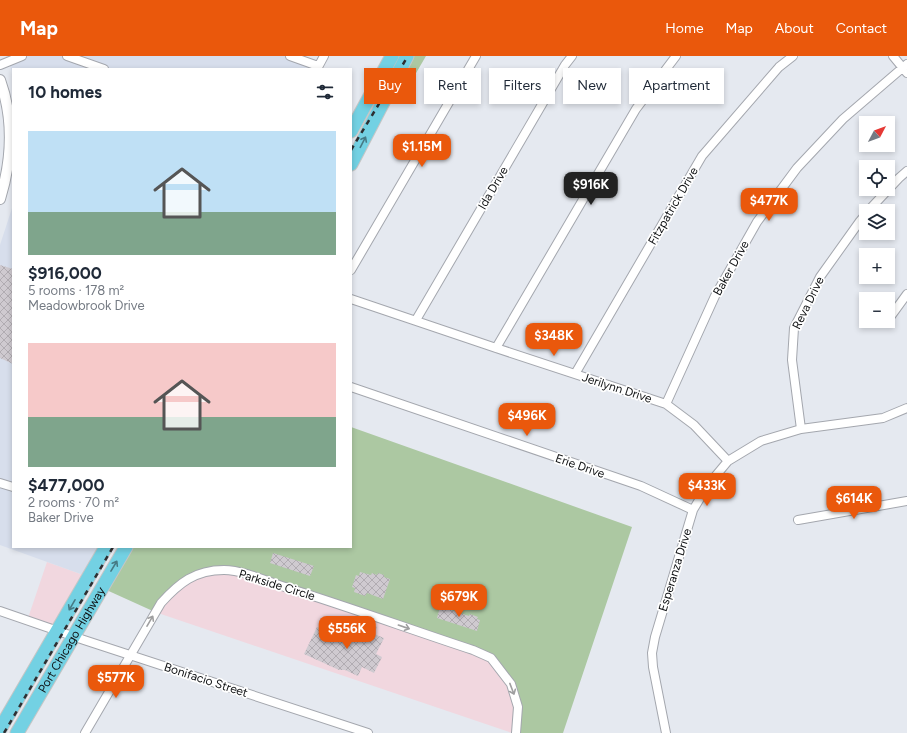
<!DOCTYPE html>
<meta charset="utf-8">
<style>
:root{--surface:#fff;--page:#f2f2f3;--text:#1f2937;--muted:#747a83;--accent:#ea580c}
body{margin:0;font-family:Figtree,sans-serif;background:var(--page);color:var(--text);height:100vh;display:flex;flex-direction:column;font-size:15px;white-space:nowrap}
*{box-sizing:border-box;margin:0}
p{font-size:13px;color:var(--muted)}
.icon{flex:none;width:22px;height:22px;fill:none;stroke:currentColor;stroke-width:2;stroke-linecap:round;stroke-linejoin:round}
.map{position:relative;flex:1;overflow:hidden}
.side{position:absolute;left:12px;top:12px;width:340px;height:480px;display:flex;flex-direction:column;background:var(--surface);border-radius:0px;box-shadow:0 2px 6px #0003}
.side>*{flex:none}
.banner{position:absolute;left:364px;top:12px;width:380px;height:36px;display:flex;gap:8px}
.needle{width:26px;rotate:49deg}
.tools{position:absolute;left:859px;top:60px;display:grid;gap:8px}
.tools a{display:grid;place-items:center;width:36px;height:36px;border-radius:0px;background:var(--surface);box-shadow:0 2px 6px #0003;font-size:20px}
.price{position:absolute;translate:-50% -34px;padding:0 9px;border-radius:8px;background:var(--accent);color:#fff;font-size:13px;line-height:26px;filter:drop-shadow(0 1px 2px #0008)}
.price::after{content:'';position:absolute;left:50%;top:24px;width:12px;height:9px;margin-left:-6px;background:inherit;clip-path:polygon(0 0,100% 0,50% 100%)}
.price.on{background:#222;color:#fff}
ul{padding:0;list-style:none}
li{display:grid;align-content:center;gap:8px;height:212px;padding:0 16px}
li span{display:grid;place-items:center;height:124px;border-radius:0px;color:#555}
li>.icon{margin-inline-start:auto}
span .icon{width:72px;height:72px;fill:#fffc;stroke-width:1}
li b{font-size:17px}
h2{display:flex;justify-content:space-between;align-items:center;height:48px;padding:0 16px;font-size:17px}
.tag{padding:0 14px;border-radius:0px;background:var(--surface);box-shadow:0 2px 6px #0003;font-size:14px;line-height:36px}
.tag.on{background:var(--accent);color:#fff}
header{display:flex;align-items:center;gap:24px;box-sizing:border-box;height:56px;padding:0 20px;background:var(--accent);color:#fff}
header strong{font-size:19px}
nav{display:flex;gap:22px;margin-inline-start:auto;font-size:14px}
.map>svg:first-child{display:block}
.commercial{fill:#f1d7df}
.built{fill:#d7deec}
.park{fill:#acc8a2}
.building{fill:url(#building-cross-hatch)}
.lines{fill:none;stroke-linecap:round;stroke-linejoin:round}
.minor-casing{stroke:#a4a7ae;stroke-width:10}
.tertiary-casing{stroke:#a4a7ae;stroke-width:12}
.primary-casing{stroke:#c5c6c6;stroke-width:15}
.minor{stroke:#fff;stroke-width:8}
.tertiary{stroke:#fff;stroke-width:10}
.primary{stroke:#73d1e3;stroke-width:13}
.rail{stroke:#2d2f32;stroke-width:2.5;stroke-dasharray:5 5;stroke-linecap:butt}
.oneway{stroke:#467a85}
.oneway2{stroke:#9f9fa0}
.labels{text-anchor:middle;stroke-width:3.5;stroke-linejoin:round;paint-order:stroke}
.street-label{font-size:12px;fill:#0e1012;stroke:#fff}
</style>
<header>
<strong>Map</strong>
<nav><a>Home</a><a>Map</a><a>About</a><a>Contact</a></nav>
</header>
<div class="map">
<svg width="907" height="677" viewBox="0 0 907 677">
<defs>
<pattern id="building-cross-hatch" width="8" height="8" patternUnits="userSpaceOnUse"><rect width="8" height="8" fill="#cfcad0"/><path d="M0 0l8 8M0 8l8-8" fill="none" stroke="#b1acb2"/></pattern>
</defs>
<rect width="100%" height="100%" fill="#e5e9f0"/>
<!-- commercial -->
<path class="commercial" d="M47,506L89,521L57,575L27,565Z
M224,514L491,602L511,628L518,651L512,677L155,556L184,525Z"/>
<!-- built -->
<path class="built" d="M6,0H290L317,13H13V18Z
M13,149V491H106L89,521L0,489V189Z"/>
<!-- park -->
<path class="park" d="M408,0H426L412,24L397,16Z
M351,371L632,471L563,677H516L518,651L511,628L491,602L238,516L197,519L155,556L102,532L126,491H351Z"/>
<!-- building -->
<path class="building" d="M0,209L13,213V308L0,302Z
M273,497L314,510L310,520L270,507Z
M360,516L371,519L372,517L377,519L378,517L384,519V521L390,523L383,543L367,537L365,540L354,536L355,532L352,531L356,519L359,520Z
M444,550L452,553L451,554L469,560L470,558L478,561L477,563L480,564L477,575L437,562L440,551L443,552Z
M365,566L377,571L374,578L384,582L376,598L382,601L374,617L362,611L358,620L345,614H339L304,598L317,571L347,583L349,577L358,581Z"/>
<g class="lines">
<defs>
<path id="minor" d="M67,0L104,13
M290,0L318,10
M893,0L907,17
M0,9L22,0
M317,13L324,0
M868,155L899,122L907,115
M351,214L476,0
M351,243L496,292L666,348L694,369L728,405
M891,260L907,238
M416,264L565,9L572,0
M496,292L636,53L676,0
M575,318L702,100L779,11L793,0
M351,331L641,430L693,454
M666,348L715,240L757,166L797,112L843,63L907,8
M801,373L792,304L794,272L820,221L860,165L866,158
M0,427L13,431
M798,464L907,445
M0,555L84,584L368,677
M85,677L161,547C179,527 195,514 224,514C243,514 272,527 291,533C352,552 412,574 473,594L491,602L511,628L518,651L516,677
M666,677L653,611L652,597L655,581L693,454L708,429L728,405L761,385L801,373L883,362L907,352"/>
<path id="tertiary" d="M0,24C14,63 12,104 0,143"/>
<g id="primary">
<path d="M351,75L392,0"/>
<path d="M351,108L407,0"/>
<path d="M0,673L106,491"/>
<path id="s1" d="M17,677L126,491"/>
</g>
</defs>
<!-- minor casing -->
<use href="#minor" class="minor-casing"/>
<!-- tertiary casing -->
<use href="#tertiary" class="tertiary-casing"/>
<!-- primary casing -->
<use href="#primary" class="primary-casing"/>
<!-- minor -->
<use href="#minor" class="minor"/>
<!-- tertiary -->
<use href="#tertiary" class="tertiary"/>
<!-- primary -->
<use href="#primary" class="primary"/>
<!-- rail -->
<path class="rail" d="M351,94L408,0
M4,677L113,491"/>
</g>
<!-- one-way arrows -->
<defs><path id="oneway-shaft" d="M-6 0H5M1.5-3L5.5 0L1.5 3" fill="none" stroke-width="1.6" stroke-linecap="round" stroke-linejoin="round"/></defs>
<g class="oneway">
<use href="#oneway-shaft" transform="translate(363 86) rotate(-63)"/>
<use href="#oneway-shaft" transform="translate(114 510) rotate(-59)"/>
<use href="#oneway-shaft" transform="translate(72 549) rotate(120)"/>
</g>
<g class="oneway2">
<use href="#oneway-shaft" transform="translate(150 565) rotate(-60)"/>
<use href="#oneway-shaft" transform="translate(404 571) rotate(19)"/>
<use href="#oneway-shaft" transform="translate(512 633) rotate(69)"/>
</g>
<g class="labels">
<!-- street labels -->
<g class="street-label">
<text transform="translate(493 132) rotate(-60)" y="4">Ida Drive</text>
<text transform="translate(673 150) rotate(-60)" y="4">Fitzpatrick Drive</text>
<text transform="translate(731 212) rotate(-61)" y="4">Baker Drive</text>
<text transform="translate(808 247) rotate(-64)" y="4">Reva Drive</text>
<text transform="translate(617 332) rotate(18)" y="4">Jerilynn Drive</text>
<text transform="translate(580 410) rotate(19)" y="4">Erie Drive</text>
<text transform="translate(675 514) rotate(-73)" y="4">Esperanza Drive</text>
<text transform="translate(277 529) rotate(17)" y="4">Parkside Circle</text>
<text dy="4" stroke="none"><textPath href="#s1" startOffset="108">Port Chicago Highway</textPath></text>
<text transform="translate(206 624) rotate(18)" y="4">Bonifacio Street</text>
</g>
</g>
</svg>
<div class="tools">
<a><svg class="needle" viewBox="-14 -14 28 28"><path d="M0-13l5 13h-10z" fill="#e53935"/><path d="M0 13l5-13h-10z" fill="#747a83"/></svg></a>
<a><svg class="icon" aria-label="locate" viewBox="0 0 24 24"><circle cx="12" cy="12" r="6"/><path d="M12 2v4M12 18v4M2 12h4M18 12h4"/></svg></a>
<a><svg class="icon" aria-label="layers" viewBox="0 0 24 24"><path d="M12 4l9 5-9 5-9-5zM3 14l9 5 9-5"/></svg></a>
<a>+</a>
<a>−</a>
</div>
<b class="price" style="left:422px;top:112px">$1.15M</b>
<b class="price on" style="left:591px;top:150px">$916K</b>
<b class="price" style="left:769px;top:166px">$477K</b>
<b class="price" style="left:554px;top:301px">$348K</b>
<b class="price" style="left:527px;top:381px">$496K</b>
<b class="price" style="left:707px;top:451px">$433K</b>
<b class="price" style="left:854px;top:464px">$614K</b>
<b class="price" style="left:459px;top:562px">$679K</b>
<b class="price" style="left:347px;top:594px">$556K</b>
<b class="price" style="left:116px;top:643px">$577K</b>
<div class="banner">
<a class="tag on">Buy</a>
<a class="tag">Rent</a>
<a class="tag">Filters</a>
<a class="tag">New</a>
<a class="tag">Apartment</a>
</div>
<section class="side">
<h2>10 homes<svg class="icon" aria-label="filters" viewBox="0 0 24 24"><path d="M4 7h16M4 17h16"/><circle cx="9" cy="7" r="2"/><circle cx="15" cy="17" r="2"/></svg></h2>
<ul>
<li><span style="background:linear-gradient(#bfe0f5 65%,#7fa58c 0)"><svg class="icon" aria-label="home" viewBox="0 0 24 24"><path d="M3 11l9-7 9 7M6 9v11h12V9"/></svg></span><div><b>$916,000</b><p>5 rooms · 178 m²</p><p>Meadowbrook Drive</p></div></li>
<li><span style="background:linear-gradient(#f6c9c9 60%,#7fa58c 0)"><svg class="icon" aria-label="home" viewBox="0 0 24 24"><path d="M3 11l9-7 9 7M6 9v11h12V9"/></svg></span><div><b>$477,000</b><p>2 rooms · 70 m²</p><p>Baker Drive</p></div></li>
</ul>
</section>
</div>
